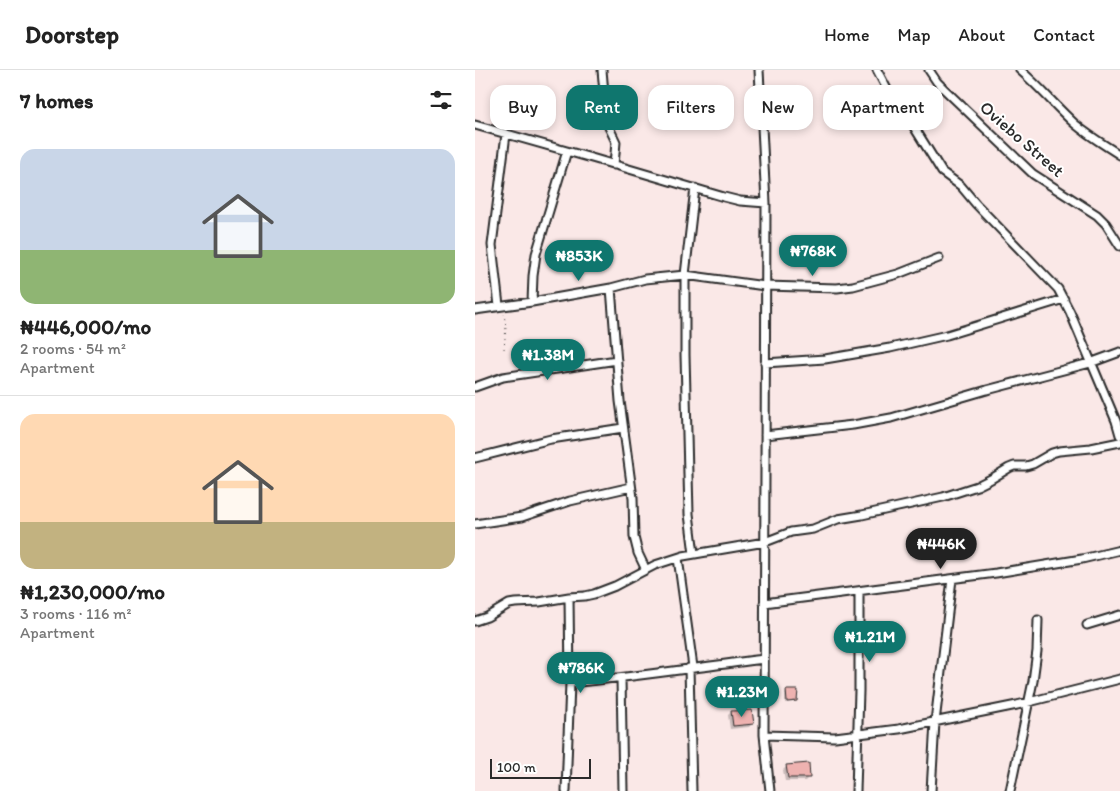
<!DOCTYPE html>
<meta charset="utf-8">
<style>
:root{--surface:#fff;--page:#f2f2f2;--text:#222;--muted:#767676;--line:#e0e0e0;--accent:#0f766e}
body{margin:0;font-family:Itim,sans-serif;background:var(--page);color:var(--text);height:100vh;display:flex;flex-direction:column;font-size:19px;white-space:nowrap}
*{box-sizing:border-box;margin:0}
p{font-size:16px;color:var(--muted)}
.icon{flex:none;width:28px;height:28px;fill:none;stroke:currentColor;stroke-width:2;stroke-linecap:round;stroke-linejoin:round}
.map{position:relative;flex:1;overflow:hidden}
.sheet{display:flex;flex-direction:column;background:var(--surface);width:475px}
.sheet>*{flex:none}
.hud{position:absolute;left:15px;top:15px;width:475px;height:45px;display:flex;gap:10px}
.scale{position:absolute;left:15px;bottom:12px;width:101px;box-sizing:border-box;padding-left:5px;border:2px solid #2b2b2b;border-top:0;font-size:14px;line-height:18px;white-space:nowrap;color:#2b2b2b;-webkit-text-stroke:4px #fff;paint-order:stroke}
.price{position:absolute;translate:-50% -42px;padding:0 11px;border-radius:18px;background:var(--accent);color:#fff;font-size:16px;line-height:32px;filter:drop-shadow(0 1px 2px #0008)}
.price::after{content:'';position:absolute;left:50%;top:30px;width:15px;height:11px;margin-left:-8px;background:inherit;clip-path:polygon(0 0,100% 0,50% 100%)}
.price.current{background:#222;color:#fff}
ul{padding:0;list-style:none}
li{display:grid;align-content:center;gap:10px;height:265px;padding:0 20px}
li+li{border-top:1px solid var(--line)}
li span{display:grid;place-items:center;height:155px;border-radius:15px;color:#555}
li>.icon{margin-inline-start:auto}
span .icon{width:90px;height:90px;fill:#fffc;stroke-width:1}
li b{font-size:21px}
h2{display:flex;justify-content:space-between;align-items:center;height:60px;padding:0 20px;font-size:21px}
.tag{padding:0 18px;border-radius:15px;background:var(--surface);box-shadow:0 2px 8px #0003;font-size:18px;line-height:45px}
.tag.current{background:var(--accent);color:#fff}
header{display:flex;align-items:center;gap:30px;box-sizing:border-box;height:70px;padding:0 25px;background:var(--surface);border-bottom:1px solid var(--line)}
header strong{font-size:24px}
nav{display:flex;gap:28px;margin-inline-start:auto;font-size:18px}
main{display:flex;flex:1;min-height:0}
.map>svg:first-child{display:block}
.shadow{fill:#0003}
.building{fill:#eeb2b0;stroke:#2b2b2b}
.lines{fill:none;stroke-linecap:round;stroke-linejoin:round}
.street-casing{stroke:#2b2b2b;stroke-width:11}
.path{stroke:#2b2b2b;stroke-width:1;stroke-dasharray:1 4;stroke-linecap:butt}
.street{stroke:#fff;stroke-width:7}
.labels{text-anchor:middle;stroke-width:4;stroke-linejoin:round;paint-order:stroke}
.street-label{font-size:18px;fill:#2b2b2b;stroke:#fff}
</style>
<header>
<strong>Doorstep</strong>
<nav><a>Home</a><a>Map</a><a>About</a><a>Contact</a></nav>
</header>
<main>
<section class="sheet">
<h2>7 homes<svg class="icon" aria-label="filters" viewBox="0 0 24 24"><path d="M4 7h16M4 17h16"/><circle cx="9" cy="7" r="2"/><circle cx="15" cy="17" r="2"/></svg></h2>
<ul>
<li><span style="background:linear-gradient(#c9d6e8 65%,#8fb573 0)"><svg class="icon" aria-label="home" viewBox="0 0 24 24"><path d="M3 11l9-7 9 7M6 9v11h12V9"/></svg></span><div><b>₦446,000/mo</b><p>2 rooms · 54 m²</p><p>Apartment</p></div></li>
<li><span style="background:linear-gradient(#ffd9b3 70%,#c2b280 0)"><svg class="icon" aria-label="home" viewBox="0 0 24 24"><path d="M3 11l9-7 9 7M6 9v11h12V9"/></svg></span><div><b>₦1,230,000/mo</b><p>3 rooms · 116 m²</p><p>Apartment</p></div></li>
</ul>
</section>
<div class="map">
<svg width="645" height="721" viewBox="0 0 645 721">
<rect width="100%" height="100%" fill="#fae8e7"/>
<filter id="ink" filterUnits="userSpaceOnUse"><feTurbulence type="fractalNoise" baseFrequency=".02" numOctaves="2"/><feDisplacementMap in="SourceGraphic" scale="10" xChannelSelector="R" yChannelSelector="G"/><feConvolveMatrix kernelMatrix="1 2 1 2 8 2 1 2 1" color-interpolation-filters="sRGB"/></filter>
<g filter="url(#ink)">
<!-- shadow -->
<path class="shadow" d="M312,621L321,630L319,632L310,633V623Z
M256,642L277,654L274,657L255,659L253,645Z
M311,697L333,708L330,711H310L308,700Z"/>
<!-- building -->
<path class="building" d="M311,620H323L322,631L312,632Z
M277,640L279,654L258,656L256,641Z
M334,693L335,708H313L311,695Z"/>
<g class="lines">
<defs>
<path id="street" d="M127,0L130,34V49L141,72L139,95
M284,0L291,133L289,665L295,721
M402,0L413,21L439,57L467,102L486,116L501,134L583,219L595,242L641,351L645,365
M454,0L462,12L469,19L558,104L622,145L631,154L645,176
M545,0C565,17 581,37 600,54C614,66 630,75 645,85
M0,55L120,89L249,127L265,131L291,133
M136,218L145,331L158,428L159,467L163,483L171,500
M57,232L58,206L61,184L92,81
M24,236L17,175L31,64
M0,240L57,232L136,218L170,209L210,205L290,216L362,218L378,216L423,204L464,188
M290,293L350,289L415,278L472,265L589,229
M0,317L28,307L142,290
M290,365L378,355L416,348L512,320L615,293L645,282
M0,388L76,369L148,358
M0,454L47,447L95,431L156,417
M219,484L214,444L210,285V205L220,118
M203,488L218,597
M289,533L521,503L607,489L645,480
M0,551L12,547L34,534L40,533L64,532L94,527L110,526L119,524L140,516L180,495L208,486L290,472L316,462L338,459L363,449L387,445L468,427L502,416L516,409L534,398L539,396H551L558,394L577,383L584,381L616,378L645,372
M612,555L645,545
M214,598L217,721
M146,608L148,721
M95,613C160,607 224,597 289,589
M289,665L360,667L424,659L542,635L645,609
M91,721L95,613L94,527
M381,721L384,621V521
M456,721L460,652L477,509
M535,721L558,611L562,581L563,550"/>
</defs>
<!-- street casing -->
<use href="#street" class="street-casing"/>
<!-- path -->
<path class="path" d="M29,279L31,257L29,244"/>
<!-- street -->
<use href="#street" class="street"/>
</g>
</g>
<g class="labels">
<!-- street labels -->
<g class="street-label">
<text transform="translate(547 69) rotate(41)" y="6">Oviebo Street</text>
</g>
</g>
</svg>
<div class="scale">100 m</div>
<b class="price" style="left:338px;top:207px">₦768K</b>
<b class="price" style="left:104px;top:212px">₦853K</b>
<b class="price" style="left:73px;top:311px">₦1.38M</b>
<b class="price current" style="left:466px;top:500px">₦446K</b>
<b class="price" style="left:395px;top:593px">₦1.21M</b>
<b class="price" style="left:106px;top:624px">₦786K</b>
<b class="price" style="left:267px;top:648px">₦1.23M</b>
<div class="hud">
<a class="tag">Buy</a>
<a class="tag current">Rent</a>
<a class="tag">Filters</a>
<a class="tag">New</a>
<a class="tag">Apartment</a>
</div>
</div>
</main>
